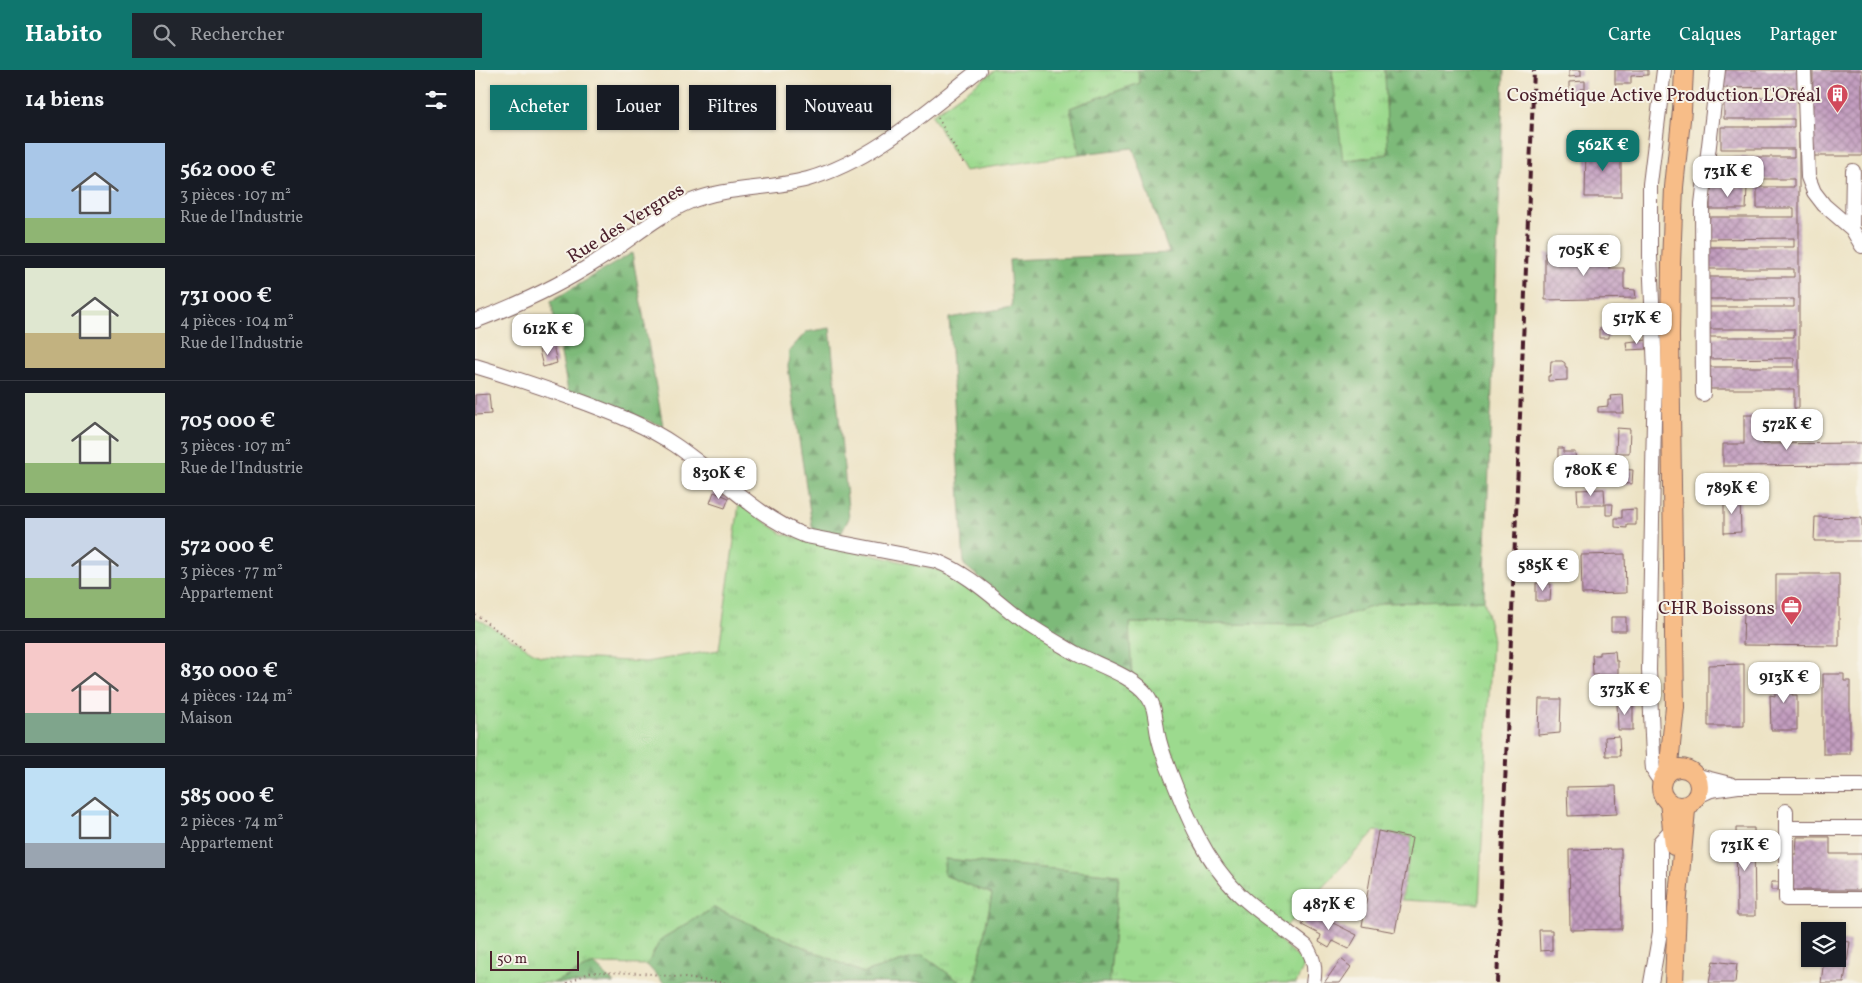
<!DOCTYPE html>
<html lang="fr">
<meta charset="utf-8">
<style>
:root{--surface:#171b24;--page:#20242c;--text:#f1f3f6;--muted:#9ea1a6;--line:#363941;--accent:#0f766e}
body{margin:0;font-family:Vollkorn,serif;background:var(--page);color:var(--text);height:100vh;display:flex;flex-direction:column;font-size:19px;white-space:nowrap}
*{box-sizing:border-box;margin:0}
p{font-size:16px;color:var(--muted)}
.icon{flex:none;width:28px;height:28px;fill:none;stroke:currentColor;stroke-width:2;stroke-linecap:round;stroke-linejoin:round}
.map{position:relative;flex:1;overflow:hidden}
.sheet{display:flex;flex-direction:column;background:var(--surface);width:475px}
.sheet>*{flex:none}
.guide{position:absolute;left:15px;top:15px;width:475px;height:45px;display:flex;gap:10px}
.fabs{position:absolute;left:1326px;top:852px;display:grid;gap:10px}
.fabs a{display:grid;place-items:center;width:45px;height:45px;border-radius:0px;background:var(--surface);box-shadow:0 1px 4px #0004;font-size:25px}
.scale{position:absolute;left:15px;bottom:12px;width:89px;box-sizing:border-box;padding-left:5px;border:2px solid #4a1f2b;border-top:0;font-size:14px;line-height:18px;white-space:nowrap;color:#4a1f2b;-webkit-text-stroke:4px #f7f3e8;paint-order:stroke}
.price{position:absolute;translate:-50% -42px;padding:0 11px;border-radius:10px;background:#fff;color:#222;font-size:16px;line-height:32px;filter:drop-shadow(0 1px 2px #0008)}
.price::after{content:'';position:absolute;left:50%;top:30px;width:15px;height:11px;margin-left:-8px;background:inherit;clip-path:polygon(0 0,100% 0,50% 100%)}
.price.active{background:var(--accent);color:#fff}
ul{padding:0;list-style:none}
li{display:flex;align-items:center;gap:15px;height:125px;padding:0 25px}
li+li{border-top:1px solid var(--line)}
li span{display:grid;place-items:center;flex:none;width:140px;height:100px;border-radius:0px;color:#555}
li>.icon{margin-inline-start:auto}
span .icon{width:60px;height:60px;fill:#fffc;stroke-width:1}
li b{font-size:21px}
h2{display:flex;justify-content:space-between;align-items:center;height:60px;padding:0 25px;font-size:21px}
.tag{padding:0 18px;border-radius:0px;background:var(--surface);box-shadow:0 1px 4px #0004;font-size:18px;line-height:45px}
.tag.active{background:var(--accent);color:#fff}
header{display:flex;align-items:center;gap:30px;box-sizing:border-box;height:70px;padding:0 25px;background:var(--accent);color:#fff}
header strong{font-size:24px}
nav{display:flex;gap:28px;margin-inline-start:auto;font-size:18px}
.search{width:350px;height:45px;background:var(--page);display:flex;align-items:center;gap:12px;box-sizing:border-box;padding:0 18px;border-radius:0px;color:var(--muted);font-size:19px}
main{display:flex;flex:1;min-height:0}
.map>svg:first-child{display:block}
.grass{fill:url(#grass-tufts);stroke:#737c5c}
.forest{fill:url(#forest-firs);stroke:#646c52}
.building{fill:url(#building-cross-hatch)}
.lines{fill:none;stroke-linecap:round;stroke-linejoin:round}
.minor-casing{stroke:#836461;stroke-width:16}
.major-casing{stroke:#836461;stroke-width:20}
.path{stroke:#836461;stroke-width:2;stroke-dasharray:1 4;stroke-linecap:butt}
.minor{stroke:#fff;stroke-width:14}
.major{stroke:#f7bd88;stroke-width:18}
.rail{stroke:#4a1f2b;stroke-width:4;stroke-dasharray:8 4;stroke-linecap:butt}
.labels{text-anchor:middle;stroke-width:4;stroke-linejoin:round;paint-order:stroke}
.poi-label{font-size:19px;fill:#4a1f2b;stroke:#f7f3e8;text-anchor:end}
.street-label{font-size:19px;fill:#4a1f2b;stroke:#f7f3e8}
</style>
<header>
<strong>Habito</strong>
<div class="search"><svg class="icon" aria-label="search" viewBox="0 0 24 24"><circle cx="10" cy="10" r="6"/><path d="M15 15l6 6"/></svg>Rechercher</div>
<nav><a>Carte</a><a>Calques</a><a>Partager</a></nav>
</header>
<main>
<section class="sheet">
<h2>14 biens<svg class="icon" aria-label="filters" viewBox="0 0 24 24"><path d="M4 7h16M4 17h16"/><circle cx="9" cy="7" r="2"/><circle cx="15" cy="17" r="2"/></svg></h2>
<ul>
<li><span style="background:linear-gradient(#a9c7e8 75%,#8fb573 0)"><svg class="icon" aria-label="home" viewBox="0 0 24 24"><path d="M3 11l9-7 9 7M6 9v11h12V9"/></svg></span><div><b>562 000 €</b><p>3 pièces · 107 m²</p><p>Rue de l'Industrie</p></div></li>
<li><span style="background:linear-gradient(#dfe7d0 65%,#c2b280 0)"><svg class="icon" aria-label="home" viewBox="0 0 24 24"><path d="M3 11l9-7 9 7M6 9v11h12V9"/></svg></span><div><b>731 000 €</b><p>4 pièces · 104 m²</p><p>Rue de l'Industrie</p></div></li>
<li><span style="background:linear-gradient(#dfe7d0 70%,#8fb573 0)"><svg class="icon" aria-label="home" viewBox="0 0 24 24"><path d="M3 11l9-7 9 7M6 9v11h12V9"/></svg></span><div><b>705 000 €</b><p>3 pièces · 107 m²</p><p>Rue de l'Industrie</p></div></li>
<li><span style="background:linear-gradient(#c9d6e8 60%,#8fb573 0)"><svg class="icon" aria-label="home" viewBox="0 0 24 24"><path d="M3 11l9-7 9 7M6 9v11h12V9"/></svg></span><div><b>572 000 €</b><p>3 pièces · 77 m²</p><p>Appartement</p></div></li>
<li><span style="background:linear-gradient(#f6c9c9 70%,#7fa58c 0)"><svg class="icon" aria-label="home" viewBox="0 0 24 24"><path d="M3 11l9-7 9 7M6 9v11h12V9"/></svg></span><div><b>830 000 €</b><p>4 pièces · 124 m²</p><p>Maison</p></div></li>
<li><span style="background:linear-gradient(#bfe0f5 75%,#9aa5b1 0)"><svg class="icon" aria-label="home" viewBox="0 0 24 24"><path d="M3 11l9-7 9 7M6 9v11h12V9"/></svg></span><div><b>585 000 €</b><p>2 pièces · 74 m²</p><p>Appartement</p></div></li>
</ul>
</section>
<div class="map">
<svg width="1387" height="913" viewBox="0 0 1387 913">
<defs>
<pattern id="grass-tufts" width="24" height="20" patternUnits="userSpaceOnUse" patternTransform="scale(1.25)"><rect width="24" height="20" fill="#9cda8e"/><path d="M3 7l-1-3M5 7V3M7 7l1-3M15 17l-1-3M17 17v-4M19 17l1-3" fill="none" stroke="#88bb7b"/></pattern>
<pattern id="forest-firs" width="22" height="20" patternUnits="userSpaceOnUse" patternTransform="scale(1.25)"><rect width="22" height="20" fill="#7dba79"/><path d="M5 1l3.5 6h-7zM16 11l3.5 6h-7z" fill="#689763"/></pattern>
<pattern id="building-cross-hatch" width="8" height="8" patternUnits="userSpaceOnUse" patternTransform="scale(1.25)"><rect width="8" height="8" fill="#c39ec0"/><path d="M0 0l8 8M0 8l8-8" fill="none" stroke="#a0809c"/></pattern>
</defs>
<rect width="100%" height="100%" fill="#f7f3e8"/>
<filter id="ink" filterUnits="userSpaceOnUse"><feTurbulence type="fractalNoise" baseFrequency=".02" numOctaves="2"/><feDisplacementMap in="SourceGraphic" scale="10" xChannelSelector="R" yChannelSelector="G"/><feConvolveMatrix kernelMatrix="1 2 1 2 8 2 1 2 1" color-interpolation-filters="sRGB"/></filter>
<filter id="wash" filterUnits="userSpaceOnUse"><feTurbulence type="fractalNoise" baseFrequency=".0096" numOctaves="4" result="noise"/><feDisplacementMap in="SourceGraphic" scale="20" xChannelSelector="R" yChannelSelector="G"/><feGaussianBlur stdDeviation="1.12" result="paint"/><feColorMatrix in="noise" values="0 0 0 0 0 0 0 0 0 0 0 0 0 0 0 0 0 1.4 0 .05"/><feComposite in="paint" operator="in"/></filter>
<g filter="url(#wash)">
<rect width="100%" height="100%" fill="#ede3c5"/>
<!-- grass -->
<path class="grass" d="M521,0H663L665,13L595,38L605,84L489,101L457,45Z
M857,0H910L913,84L867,91Z
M264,434L308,464L466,501L656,606L654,553L839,555L909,533L1009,530L1017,565L1004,834L927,830L937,767L900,761L801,867L830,894L821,913H634L644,805L470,789L469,805L517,824L500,913H486L448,885L388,903L239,838L186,869L172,895L119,894L78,913H0V547L65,586L170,592L244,580Z"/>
<!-- forest -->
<path class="forest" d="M663,0H857L868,91L913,84L910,0H1029L1009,530L909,533L839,555L654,553L657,606L557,551L489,495L474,248L537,237L534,190L694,183L658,78L605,84L595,38L665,13Z
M157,183L188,356L93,321L76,231Z
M355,258L374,448L365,466L338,462L313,297L314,281L331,262Z
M470,789L644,805L634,913H500L517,824L469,805Z
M239,838L388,903L448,885L486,913H189L172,895L186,869Z
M119,894L139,913H78Z"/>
<g id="blocks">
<!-- building -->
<path class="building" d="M1094,0H1106V6L1094,7Z
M1140,0H1173V5L1156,6V14H1140Z
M1248,0H1324V338H1319V319H1231V297H1319V288L1231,289V267H1319V259H1231V237H1319V229H1231V207H1319V199H1231V177H1319V168L1231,169V147H1319V138H1282V117H1319V109H1246V87H1319V79H1246V57H1319V49H1249V28H1319V17L1248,18Z
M1338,0H1387V86H1337Z
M1110,11V19H1105V22H1094V12Z
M1111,76H1146V127H1110Z
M1235,117H1272L1271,139H1235Z
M1116,181H1134V198H1149V219L1160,220L1161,228L1070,230V183Z
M1133,241H1148L1149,257H1133Z
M1124,259H1134V268H1124Z
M1172,270L1173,279L1152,280L1151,272Z
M78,275L82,293L68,297L64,280Z
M1076,291H1087L1090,293V297H1092V310L1073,311V306H1075Z
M14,324L16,344L0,345V325Z
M1148,325L1149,343H1141V342H1123V337L1133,336V330H1136L1135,326Z
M1269,345H1287L1288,374L1387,373V395L1248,396V374H1269Z
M1142,358L1155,359L1154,383H1141Z
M1083,378H1088V382H1100L1101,394H1083Z
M1142,399L1158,400L1157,414L1142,413Z
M1129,419L1130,435H1103L1102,420Z
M239,422L254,428L250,438L235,433Z
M1249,428H1265L1266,462L1249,463Z
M1131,434H1138L1137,445H1131Z
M1161,439V455H1152V458L1140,457V448H1147V440Z
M1340,447L1387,448V471H1339Z
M1150,484L1151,523L1107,524L1106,485Z
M1301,504H1364V576L1268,575L1269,538H1301Z
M1061,513L1076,514L1075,531H1061Z
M1136,547H1151V561H1136Z
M1140,581L1141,591H1143V605H1118L1117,585H1124V582Z
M1269,594V656H1233V595Z
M1300,603H1317V625H1322V660H1296L1295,625L1300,626Z
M1348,604H1369V611H1375V684H1348Z
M1064,629H1086L1085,663L1063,665Z
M1158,632V660H1143L1142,633Z
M1144,666L1145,686H1131L1130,667Z
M1141,716L1142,744L1093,746L1092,717Z
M1261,758H1279L1280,846H1262Z
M903,761L937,768L920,862L887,856Z
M1322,767H1355V784H1387V820H1318V784H1321Z
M1146,779L1147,859L1095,860L1094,780Z
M1296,812H1304L1303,820H1296Z
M834,841L882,865L874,879L858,871L854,878L844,872L846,865L827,855Z
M1064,860H1077V880L1065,881Z
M1362,870L1375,872L1369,913H1346L1349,889H1362Z
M866,889L876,897L865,913H849Z
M1238,891L1262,894L1260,913H1234Z"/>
</g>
</g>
<g filter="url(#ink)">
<use href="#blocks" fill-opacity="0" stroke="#836461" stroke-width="1"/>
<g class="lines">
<defs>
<path id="minor" d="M1329,0L1333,107L1339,122L1349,135L1377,159L1387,176
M1377,159L1378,101
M0,251C42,235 84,216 122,191C153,172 181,146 214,132C252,116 293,120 333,109C399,90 451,41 504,0
M0,296C37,307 72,319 108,332C140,344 172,356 200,375C245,405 280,446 331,466L461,491C495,504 520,530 548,551C565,563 583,573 600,583C622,595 657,605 672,625C681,637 680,651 683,665C685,676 689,686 693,697C711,744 729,790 765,825C785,844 810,859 831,876C839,889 841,898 838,913
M1228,324L1227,134L1243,0
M1219,705L1255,714
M1187,712C1179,704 1176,699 1178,687L1174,600L1180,301L1175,186V114L1189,0
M1221,727L1236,720L1263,716H1387
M1311,741V758
M1387,758H1311V829H1387
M1176,913L1185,862V772L1198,758"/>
<path id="major" d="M1186 717a19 19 0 1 1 38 0a19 19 0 1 1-38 0Z
M1193,703L1200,637L1195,266L1196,194L1199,117L1207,40L1209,0
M1194,732L1199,776
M1199,913L1202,838L1211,740L1217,732"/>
</defs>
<!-- minor casing -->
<use href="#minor" class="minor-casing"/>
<!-- major casing -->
<use href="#major" class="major-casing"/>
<!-- path -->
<path class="path" d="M463,48L489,94
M0,544L50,581
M92,913L116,902L168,903L251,913"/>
<!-- minor -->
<use href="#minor" class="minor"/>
<!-- major -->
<use href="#major" class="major"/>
<!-- rail -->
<path class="rail" d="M1022,913L1059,0"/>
</g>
</g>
<!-- icons -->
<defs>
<symbol id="building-pin" viewBox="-11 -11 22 30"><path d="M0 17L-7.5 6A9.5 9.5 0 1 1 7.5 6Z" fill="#d1495b" stroke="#f7f3e8"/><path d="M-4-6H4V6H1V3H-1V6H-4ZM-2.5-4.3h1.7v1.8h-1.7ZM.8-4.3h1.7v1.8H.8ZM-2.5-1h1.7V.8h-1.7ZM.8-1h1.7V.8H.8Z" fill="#fff"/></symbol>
<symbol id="office-pin" viewBox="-11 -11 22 30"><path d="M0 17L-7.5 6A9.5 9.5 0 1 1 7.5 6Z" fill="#d1495b" stroke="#f7f3e8"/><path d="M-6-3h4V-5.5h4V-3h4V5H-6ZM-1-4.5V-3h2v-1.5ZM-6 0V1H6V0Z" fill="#fff"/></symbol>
</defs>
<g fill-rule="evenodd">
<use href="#building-pin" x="1350" y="12" width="25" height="34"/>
<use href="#office-pin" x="1304" y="524" width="25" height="34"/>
</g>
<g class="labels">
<!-- poi labels -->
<g class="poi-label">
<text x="1346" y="31">Cosmétique Active Production L'Oréal</text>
<text x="1300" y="544">CHR Boissons</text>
</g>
<!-- street labels -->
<g class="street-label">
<text transform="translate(150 152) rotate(-32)" y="7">Rue des Vergnes</text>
</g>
</g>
</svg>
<div class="fabs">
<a><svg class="icon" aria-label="layers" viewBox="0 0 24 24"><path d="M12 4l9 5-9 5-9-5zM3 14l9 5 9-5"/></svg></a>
</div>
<div class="scale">50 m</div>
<b class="price active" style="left:1128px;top:102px">562K €</b>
<b class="price" style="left:1253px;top:128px">731K €</b>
<b class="price" style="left:1109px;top:207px">705K €</b>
<b class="price" style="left:1162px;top:275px">517K €</b>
<b class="price" style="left:73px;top:286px">612K €</b>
<b class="price" style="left:1312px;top:381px">572K €</b>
<b class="price" style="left:1116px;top:427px">780K €</b>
<b class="price" style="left:244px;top:430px">830K €</b>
<b class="price" style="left:1257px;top:445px">789K €</b>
<b class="price" style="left:1068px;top:522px">585K €</b>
<b class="price" style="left:1309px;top:634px">913K €</b>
<b class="price" style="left:1150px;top:646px">373K €</b>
<b class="price" style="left:1270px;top:802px">731K €</b>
<b class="price" style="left:854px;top:861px">487K €</b>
<div class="guide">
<a class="tag active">Acheter</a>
<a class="tag">Louer</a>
<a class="tag">Filtres</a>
<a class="tag">Nouveau</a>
</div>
</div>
</main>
